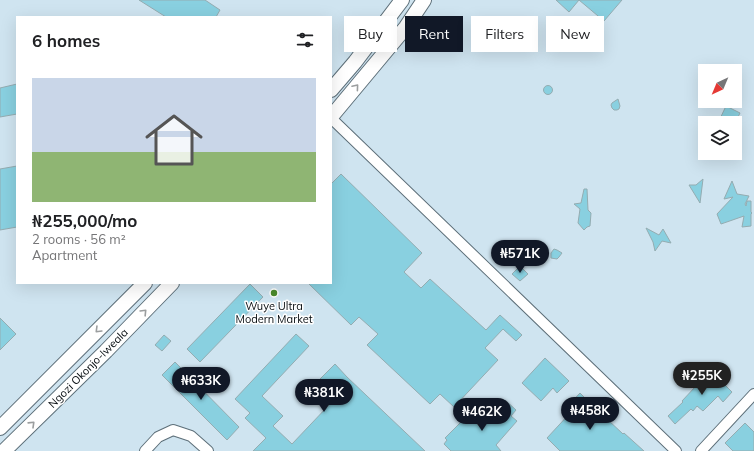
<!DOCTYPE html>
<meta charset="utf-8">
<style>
:root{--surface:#fff;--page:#f6f6f6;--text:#202124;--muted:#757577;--line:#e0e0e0;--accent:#111827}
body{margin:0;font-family:Mulish,sans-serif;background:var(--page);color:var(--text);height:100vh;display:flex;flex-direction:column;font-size:15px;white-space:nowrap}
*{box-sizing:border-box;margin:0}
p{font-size:13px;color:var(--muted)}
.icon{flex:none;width:22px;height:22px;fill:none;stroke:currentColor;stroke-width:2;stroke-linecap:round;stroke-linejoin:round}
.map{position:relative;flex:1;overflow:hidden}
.side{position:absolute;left:16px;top:16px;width:316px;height:268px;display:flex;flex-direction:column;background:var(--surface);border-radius:0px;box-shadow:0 4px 16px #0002}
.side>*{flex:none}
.guide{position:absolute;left:344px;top:16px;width:350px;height:36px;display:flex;gap:8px}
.needle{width:26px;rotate:224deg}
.tools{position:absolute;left:698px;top:64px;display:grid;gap:8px}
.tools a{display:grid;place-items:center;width:44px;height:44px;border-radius:0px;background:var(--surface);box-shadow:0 4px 16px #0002;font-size:20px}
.price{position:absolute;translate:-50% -34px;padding:0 9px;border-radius:14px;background:var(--accent);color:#fff;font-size:13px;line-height:26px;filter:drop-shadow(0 1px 2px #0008)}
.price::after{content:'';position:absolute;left:50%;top:24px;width:12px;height:9px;margin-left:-6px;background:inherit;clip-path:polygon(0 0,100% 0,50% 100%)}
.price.on{background:#222;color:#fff}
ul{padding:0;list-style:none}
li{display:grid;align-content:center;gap:8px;height:212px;padding:0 16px}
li+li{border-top:1px solid var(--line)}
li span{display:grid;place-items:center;height:124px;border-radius:0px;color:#555}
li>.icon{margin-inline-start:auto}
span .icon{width:72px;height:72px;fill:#fffc;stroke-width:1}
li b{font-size:17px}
h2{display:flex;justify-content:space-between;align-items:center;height:48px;padding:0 16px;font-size:17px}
.chip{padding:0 14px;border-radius:0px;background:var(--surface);box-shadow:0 4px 16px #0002;font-size:14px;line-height:36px}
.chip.on{background:var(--accent);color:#fff}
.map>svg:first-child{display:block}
.building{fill:#89d0e0;stroke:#94acb1}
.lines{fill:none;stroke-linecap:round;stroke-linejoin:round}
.street-casing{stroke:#5d6f79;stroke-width:12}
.secondary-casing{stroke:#5d6f79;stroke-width:16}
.street{stroke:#fff;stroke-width:10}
.secondary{stroke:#fff;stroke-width:14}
.oneway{stroke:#9b9e9f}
.poi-dot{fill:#4a8a2c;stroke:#fff;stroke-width:1.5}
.labels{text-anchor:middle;stroke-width:3;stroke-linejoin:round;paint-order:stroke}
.poi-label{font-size:11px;fill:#060c10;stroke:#fff}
.street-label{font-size:11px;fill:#060c10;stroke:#fff}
</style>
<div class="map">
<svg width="754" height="451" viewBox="0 0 754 451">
<rect width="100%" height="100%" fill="#cfe4f0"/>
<!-- building -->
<path class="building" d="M139,0H205L220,10L216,17H166Z
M556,0H622L604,21L579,0L569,12Z
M17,84V114L0,117V88Z
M543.5 90a4.5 4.5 0 1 1 9 0a4.5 4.5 0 1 1-9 0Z
M618,99L620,106L619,109L617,110H614L612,108L611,105L612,103Z
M726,106L740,113L735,123H718Z
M17,166V227L0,230V169Z
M341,174L422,253L404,272L421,288L430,279L486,330L500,315L522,335L516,341L503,329L485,348L498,360L454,407L440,394L430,404L367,345L378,334L359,317L351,325L308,283H331V184Z
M703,179L700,203L689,185H696Z
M732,181L737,194L749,196L745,204L746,206L747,201H751V212L752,213L751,214V226L742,227L744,216L721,224L717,214L733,197L724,199Z
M584,189H587L588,210L591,213L590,226L587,227L584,230L578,223L580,209L574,204L581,203Z
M646,228L659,235L663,229L671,243L662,241L655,251L653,242Z
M554,249L557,250L562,253L559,257L557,259L551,258V253Z
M520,266L528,274L520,281L512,274Z
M250,284L263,297L200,362L187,349Z
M0,318L16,334L0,350Z
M296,334L309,346L262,396L283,416L273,426L292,444L329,405L311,388L335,364L347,377L425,451H253L266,438L245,418L250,413L235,399Z
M164,335L171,341L162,351L155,345Z
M545,358L569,381L557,393L553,388L541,401L522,383Z
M175,362L239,427L227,440L162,375Z
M710,370L732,392L723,402L718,396L703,411L697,406L693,411L691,409L675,424L668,416L683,402L682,401L696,386L695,385Z
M580,393L591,404L594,401L610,416L607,419L623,434L624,433L644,451H560L547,438L571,412L566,408Z
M505,400L516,410L511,416L517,421L496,445L501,451H451L444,444L447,440L445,438L468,415L481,428Z
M745,423L754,432V451H733L725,443Z"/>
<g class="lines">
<defs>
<path id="street" d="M331,118L676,451
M145,451L158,437L173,430L191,436L208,451
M701,451L754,394"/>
<path id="secondary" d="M331,90L355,62L402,0
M331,117L406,27L424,0
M0,428L145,283
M4,451L106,351L172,283"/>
</defs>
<!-- street casing -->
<use href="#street" class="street-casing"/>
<!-- secondary casing -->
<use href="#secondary" class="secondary-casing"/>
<!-- street -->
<use href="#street" class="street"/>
<!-- secondary -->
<use href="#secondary" class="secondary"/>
</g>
<!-- one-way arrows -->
<defs><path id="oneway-chevron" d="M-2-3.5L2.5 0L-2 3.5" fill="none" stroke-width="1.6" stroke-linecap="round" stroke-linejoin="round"/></defs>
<g class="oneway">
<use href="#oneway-chevron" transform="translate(356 87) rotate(-50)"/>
<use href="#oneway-chevron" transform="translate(144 312) rotate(-46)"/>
<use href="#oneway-chevron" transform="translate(98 330) rotate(135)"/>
<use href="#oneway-chevron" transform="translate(32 424) rotate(-44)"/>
</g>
<!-- markers -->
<circle class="poi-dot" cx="274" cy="293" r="4"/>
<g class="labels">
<!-- poi labels -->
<g class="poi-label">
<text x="274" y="310">Wuye Ultra<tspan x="274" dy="13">Modern Market</tspan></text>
</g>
<!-- street labels -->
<g class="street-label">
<text transform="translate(88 368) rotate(-45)" y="4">Ngozi Okonjo-Iweala</text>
</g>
</g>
</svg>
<div class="tools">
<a><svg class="needle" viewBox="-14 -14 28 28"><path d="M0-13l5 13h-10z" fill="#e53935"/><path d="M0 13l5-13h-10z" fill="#757577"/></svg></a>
<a><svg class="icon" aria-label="layers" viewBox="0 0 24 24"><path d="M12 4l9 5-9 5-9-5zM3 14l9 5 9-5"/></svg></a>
</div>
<b class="price" style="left:520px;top:274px">₦571K</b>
<b class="price on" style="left:702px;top:396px">₦255K</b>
<b class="price" style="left:201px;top:401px">₦633K</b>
<b class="price" style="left:324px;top:413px">₦381K</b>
<b class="price" style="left:590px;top:431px">₦458K</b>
<b class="price" style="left:482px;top:432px">₦462K</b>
<div class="guide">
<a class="chip">Buy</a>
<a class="chip on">Rent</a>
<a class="chip">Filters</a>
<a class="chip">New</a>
</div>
<section class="side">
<h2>6 homes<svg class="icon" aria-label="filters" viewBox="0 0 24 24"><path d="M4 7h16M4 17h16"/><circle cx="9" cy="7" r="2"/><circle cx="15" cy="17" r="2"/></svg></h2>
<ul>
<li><span style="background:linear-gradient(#c9d6e8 60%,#8fb573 0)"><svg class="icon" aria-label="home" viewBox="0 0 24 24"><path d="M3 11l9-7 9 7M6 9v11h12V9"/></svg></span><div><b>₦255,000/mo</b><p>2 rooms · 56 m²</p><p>Apartment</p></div></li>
</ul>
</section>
</div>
